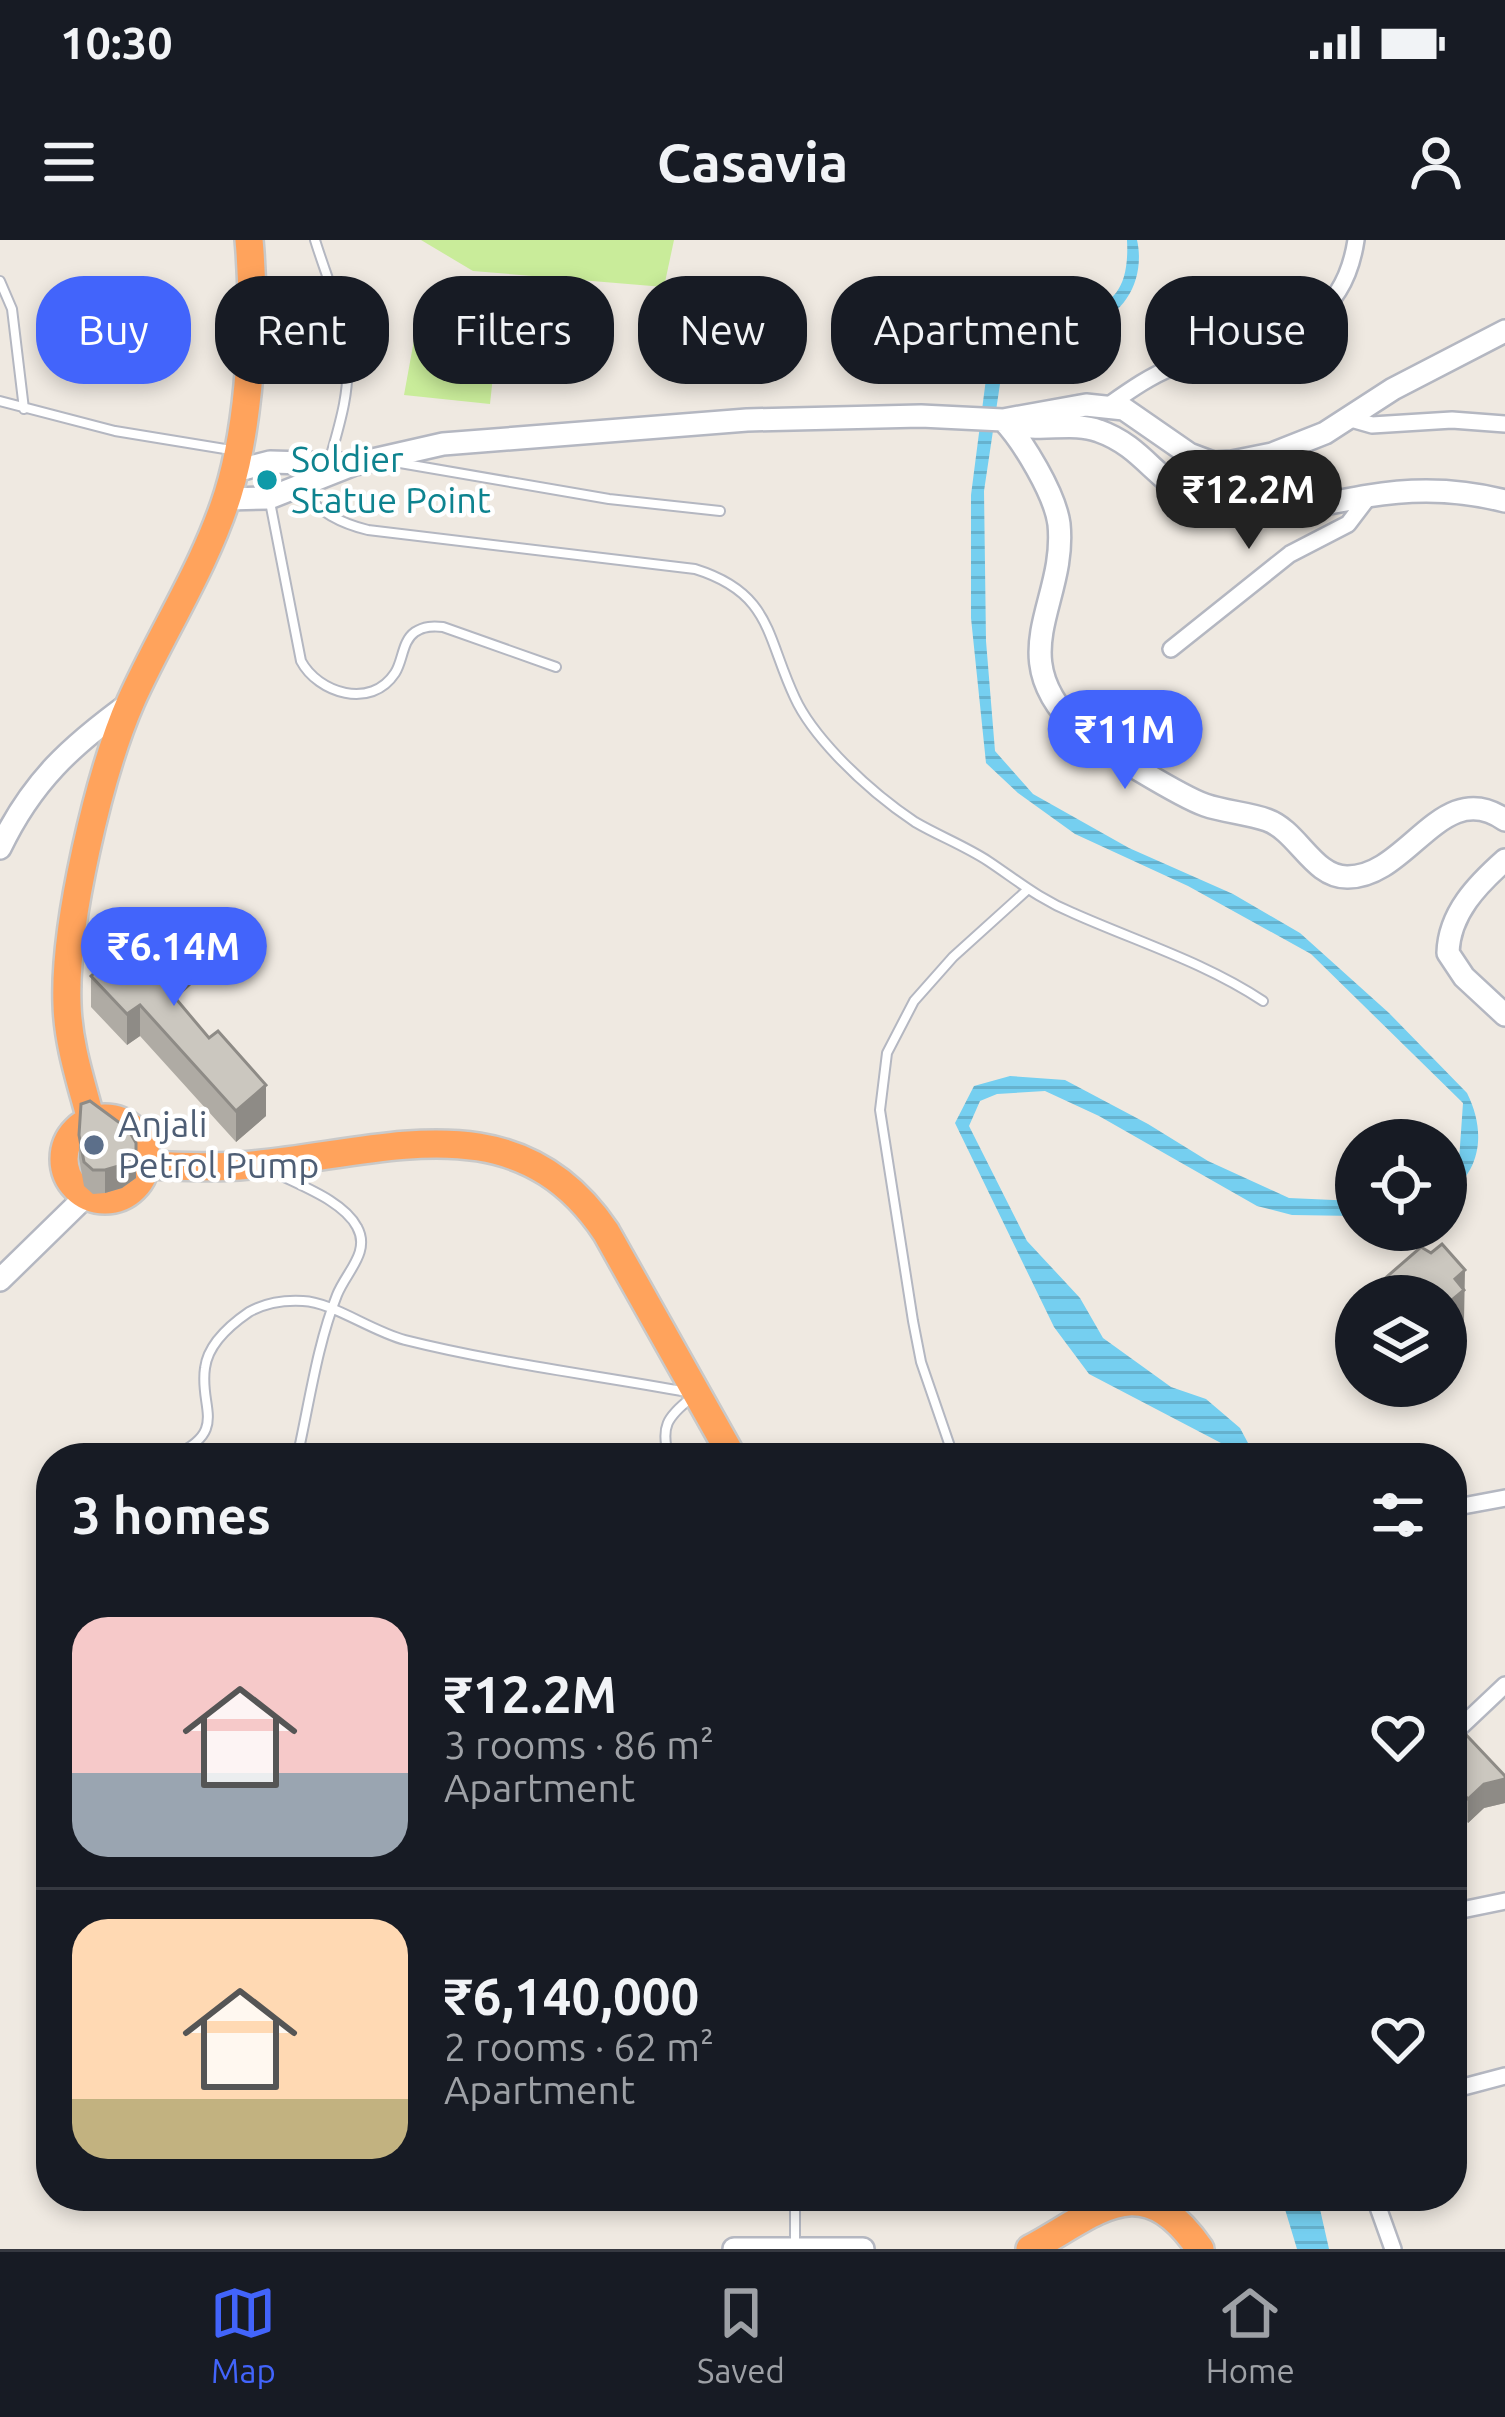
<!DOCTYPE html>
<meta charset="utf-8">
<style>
:root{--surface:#171b24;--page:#20242c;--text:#f1f3f6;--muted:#9ea1a6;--line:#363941;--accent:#4264fb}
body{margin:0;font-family:Ubuntu,sans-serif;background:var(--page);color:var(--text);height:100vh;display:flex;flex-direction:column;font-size:45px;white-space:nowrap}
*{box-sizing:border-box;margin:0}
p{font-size:39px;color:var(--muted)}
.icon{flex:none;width:66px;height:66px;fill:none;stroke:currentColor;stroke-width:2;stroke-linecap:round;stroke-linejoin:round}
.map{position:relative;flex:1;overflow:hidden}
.sheet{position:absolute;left:36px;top:1203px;width:1431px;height:768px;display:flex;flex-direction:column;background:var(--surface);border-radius:48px;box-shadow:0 6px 18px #0003}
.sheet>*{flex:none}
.banner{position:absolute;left:36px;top:36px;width:1434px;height:108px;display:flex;gap:24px}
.buttons{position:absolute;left:1335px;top:879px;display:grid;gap:24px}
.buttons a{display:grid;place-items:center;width:132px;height:132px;border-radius:50%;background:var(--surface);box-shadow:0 6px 18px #0003;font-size:60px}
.price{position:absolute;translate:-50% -102px;padding:0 27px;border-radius:42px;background:var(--accent);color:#fff;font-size:39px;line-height:78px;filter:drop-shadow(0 3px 6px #0008)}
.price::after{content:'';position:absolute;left:50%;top:72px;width:36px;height:27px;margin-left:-18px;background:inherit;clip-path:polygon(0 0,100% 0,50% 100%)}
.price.active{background:#222;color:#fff}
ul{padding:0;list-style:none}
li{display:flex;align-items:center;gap:36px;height:300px;padding:0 36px}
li+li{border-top:3px solid var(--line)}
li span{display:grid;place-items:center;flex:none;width:336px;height:240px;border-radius:36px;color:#555}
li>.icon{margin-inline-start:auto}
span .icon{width:144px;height:144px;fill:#fffc;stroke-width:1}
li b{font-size:51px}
h2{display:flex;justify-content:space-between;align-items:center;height:144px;padding:0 36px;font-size:51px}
.pill{padding:0 42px;border-radius:48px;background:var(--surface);box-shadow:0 6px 18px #0003;font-size:42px;line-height:108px}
.pill.active{background:var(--accent);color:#fff}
.status{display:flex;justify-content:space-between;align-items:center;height:84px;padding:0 60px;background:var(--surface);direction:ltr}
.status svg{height:33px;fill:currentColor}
header{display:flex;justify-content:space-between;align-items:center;height:156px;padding:0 36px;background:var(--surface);font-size:54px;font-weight:700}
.menu{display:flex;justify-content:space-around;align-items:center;height:168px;border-top:3px solid var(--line);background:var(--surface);font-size:33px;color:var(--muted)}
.menu a{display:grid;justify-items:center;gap:6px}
.menu .active{color:var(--accent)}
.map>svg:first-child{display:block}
.pitch{fill:#c9ec9a}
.water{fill:url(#water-rules)}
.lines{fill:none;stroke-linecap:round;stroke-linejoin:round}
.lane-casing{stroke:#b4b7c1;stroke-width:12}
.street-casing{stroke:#b4b7c1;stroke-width:20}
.secondary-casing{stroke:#b4b7c1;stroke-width:26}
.highway-casing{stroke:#c9c9c9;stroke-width:32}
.lane{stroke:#fff;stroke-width:8}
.street{stroke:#fff;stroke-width:15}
.secondary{stroke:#fff;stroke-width:21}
.highway{stroke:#ffa35c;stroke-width:27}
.wall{fill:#afaba4}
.shaded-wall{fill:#8e8b86}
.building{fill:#cbc7bf;stroke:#8e8b86;stroke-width:3}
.culture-dot{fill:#0f9aa8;stroke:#fff;stroke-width:4.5}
.service-dot{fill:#5c6f8a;stroke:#fff;stroke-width:4.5}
.labels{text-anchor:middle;stroke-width:9;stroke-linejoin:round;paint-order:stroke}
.culture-label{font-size:36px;fill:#0d838f;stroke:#fff;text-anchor:start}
.service-label{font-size:36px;fill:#4e5e75;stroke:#fff;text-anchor:start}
</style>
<div class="status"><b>10:30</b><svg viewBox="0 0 49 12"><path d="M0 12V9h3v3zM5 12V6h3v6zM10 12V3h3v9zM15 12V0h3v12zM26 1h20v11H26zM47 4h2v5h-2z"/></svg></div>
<header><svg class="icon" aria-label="menu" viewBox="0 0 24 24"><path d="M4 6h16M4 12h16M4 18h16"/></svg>Casavia<svg class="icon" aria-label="person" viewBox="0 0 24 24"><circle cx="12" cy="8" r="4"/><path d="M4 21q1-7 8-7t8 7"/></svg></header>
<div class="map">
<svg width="1505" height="2009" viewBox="0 0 1505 2009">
<defs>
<pattern id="water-rules" width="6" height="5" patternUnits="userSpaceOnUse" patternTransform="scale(3)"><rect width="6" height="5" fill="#75cff0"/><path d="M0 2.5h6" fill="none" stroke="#66b2ce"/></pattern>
</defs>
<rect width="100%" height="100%" fill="#efe9e1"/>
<!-- pitch -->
<path class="pitch" d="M421,0H674L664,47L473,31Z
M414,100L496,108L490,164L404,155Z"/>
<!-- water -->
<path class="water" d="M1127,0H1137C1145,35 1128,74 1091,84C1062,93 1035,80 1007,97L984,251L986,401L995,511L1033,554L1129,608L1233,654L1300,693L1389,773L1467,853C1486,891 1482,931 1446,955V942L1458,935L1463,863L1311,714L1188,646L1075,594L1018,553L986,523L971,378V255L991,100L1005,80C1066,66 1132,91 1127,0Z
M1010,836L1065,840L1148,884L1208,921L1289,958L1356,961V976L1292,975L1257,966L1099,876L1045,851L997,854L980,861L969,886L1027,1001L1080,1058L1103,1098L1171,1147L1206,1159L1240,1188L1256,1218H1217L1221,1203L1089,1134L1054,1087L955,883L974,846Z
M1281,1956H1317L1329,2009H1297Z"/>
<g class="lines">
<defs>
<path id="lane" d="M315,0C327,39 345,78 347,119C350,154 338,189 329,222
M0,41L12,69L24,169
M0,161L115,191L231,210
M400,223L609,259L720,271
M300,251C321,272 339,283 368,290L695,329C772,353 766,397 795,458C805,480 822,500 838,517C861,541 888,564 915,582C939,596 965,606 988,621C1018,641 1039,659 1073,673C1138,702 1204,722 1263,761
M270,262L301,421C318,453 371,470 395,433C403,421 402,401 415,392C424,386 433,386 443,387L556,427
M272,931C298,945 343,960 357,987C371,1012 346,1032 337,1055C317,1105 309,1165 297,1218
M177,1214C228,1190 199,1167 205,1128C208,1104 230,1085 249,1072C265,1063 285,1060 303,1061C332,1062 371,1091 405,1100C497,1123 594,1135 687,1152
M669,1218C660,1187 667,1177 691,1158
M954,1218L921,1122L913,1081L880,870L887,813L914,761L953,717L1026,651
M795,2007V1956"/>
<path id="street" d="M1109,165C1129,151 1150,136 1173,127C1254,95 1340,106 1356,0
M1351,179L1372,185L1452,180L1505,184
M1171,409L1290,314L1348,284L1370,255
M1452,1268L1505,1258
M1452,1495L1505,1445
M1452,1672L1505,1661
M1452,1850L1505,1836
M1374,1956L1393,2009"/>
<path id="secondary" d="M1003,180C1023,201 1055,254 1059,284C1067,364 1000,415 1079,490C1097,506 1182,557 1205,565C1225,572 1248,573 1267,580C1298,591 1313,637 1347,637C1408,638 1442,535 1505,580
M1009,182C1038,194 1070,180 1099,191C1156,211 1161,264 1241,270C1284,274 1326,263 1368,256C1415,248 1459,249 1505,261
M235,231L270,222L342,224
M226,259L269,258L355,224L443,204L747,180L921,176L1003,180L1086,165L1124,169L1189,214L1213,223L1232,222L1272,214L1325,193L1393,149L1505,91
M0,608C32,541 71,506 130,463
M1505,620C1478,644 1449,673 1448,713L1464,737L1505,775
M0,1040L87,955
M734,2009H863"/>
<path id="highway" d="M64 919a41 41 0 1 1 82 0a41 41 0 1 1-82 0Z
M91,880C81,842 68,804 67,764C64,685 99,534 131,461C162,392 205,327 228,254C250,183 256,75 249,0
M146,925C177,926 208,928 239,926C374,917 514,854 606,992L733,1218
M1030,2009C1096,1974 1141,1923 1200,2009"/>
</defs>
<!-- lane casing -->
<use href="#lane" class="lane-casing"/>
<!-- street casing -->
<use href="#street" class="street-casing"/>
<!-- secondary casing -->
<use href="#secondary" class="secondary-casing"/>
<!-- highway casing -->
<use href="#highway" class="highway-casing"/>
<!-- lane -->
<use href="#lane" class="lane"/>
<!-- street -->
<use href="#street" class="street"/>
<!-- secondary -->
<use href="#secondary" class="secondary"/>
<!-- highway -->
<use href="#highway" class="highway"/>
</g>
<!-- wall -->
<path class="wall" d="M91,736L192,744L176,759L266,876L236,902L140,796L127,805L91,767Z
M79,895L136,938L122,948L105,953L93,954L84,946L79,918Z
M1452,1485L1505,1536V1563L1484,1568L1468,1583L1452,1565Z"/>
<!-- shaded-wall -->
<path class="shaded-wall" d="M192,713V744L161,772V741Z
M140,765V796L127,805V774Z
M266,845V876L236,902V871Z
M136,903V938L122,948L105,953V930Z
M1465,1030L1464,1081L1446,1096V1065L1455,1039Z
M1505,1539V1563L1484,1568L1468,1583V1559L1484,1544Z"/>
<!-- building -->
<path class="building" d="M156,675L192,713L161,741L209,798L218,791L266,845L236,871L140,765L127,774L91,736Z
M90,861L128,889L136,903V915L122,925L105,930H93L84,922L79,895L81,864Z
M1442,1004L1465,1030L1455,1039L1464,1050L1446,1065V1056H1368L1367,1054L1421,1007L1431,1013Z
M1454,1482L1505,1536V1539L1484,1544L1468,1559L1452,1542V1485Z"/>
<!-- markers -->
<circle class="culture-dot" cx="267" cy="240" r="12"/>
<circle class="service-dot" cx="94" cy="905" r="12"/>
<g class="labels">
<!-- culture labels -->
<g class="culture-label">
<text x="291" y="232">Soldier<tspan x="291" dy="41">Statue Point</tspan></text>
</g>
<!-- service labels -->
<g class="service-label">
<text x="118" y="897">Anjali<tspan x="118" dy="41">Petrol Pump</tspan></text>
</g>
</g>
</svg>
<div class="buttons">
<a><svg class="icon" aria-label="locate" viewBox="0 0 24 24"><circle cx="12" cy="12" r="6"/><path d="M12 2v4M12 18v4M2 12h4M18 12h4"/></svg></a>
<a><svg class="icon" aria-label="layers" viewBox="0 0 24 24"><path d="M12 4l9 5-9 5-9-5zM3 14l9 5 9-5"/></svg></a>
</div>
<b class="price active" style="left:1249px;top:312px">₹12.2M</b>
<b class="price" style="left:1125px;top:552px">₹11M</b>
<b class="price" style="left:174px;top:769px">₹6.14M</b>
<div class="banner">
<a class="pill active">Buy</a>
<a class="pill">Rent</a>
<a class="pill">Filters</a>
<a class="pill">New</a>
<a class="pill">Apartment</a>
<a class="pill">House</a>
</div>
<section class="sheet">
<h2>3 homes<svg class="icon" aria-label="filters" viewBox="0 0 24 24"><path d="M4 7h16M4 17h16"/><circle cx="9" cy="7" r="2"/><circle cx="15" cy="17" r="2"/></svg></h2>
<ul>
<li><span style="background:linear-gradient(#f6c9c9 65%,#9aa5b1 0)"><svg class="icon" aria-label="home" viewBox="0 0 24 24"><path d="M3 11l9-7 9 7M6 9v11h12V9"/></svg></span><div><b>₹12.2M</b><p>3 rooms · 86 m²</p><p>Apartment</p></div><svg class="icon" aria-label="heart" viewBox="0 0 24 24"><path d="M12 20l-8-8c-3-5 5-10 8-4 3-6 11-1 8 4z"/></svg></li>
<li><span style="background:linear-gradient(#ffd9b3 75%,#c2b280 0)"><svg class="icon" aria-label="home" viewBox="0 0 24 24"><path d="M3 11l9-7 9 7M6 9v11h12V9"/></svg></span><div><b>₹6,140,000</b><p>2 rooms · 62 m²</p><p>Apartment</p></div><svg class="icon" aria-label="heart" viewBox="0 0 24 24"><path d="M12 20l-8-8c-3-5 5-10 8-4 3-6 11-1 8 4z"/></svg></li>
</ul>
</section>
</div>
<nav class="menu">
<a class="active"><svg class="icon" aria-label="map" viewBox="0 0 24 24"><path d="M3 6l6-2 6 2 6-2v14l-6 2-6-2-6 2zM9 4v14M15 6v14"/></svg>Map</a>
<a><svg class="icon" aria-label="saved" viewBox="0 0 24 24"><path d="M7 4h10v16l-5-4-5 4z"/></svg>Saved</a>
<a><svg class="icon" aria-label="home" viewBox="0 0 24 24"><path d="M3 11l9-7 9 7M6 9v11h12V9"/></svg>Home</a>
</nav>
